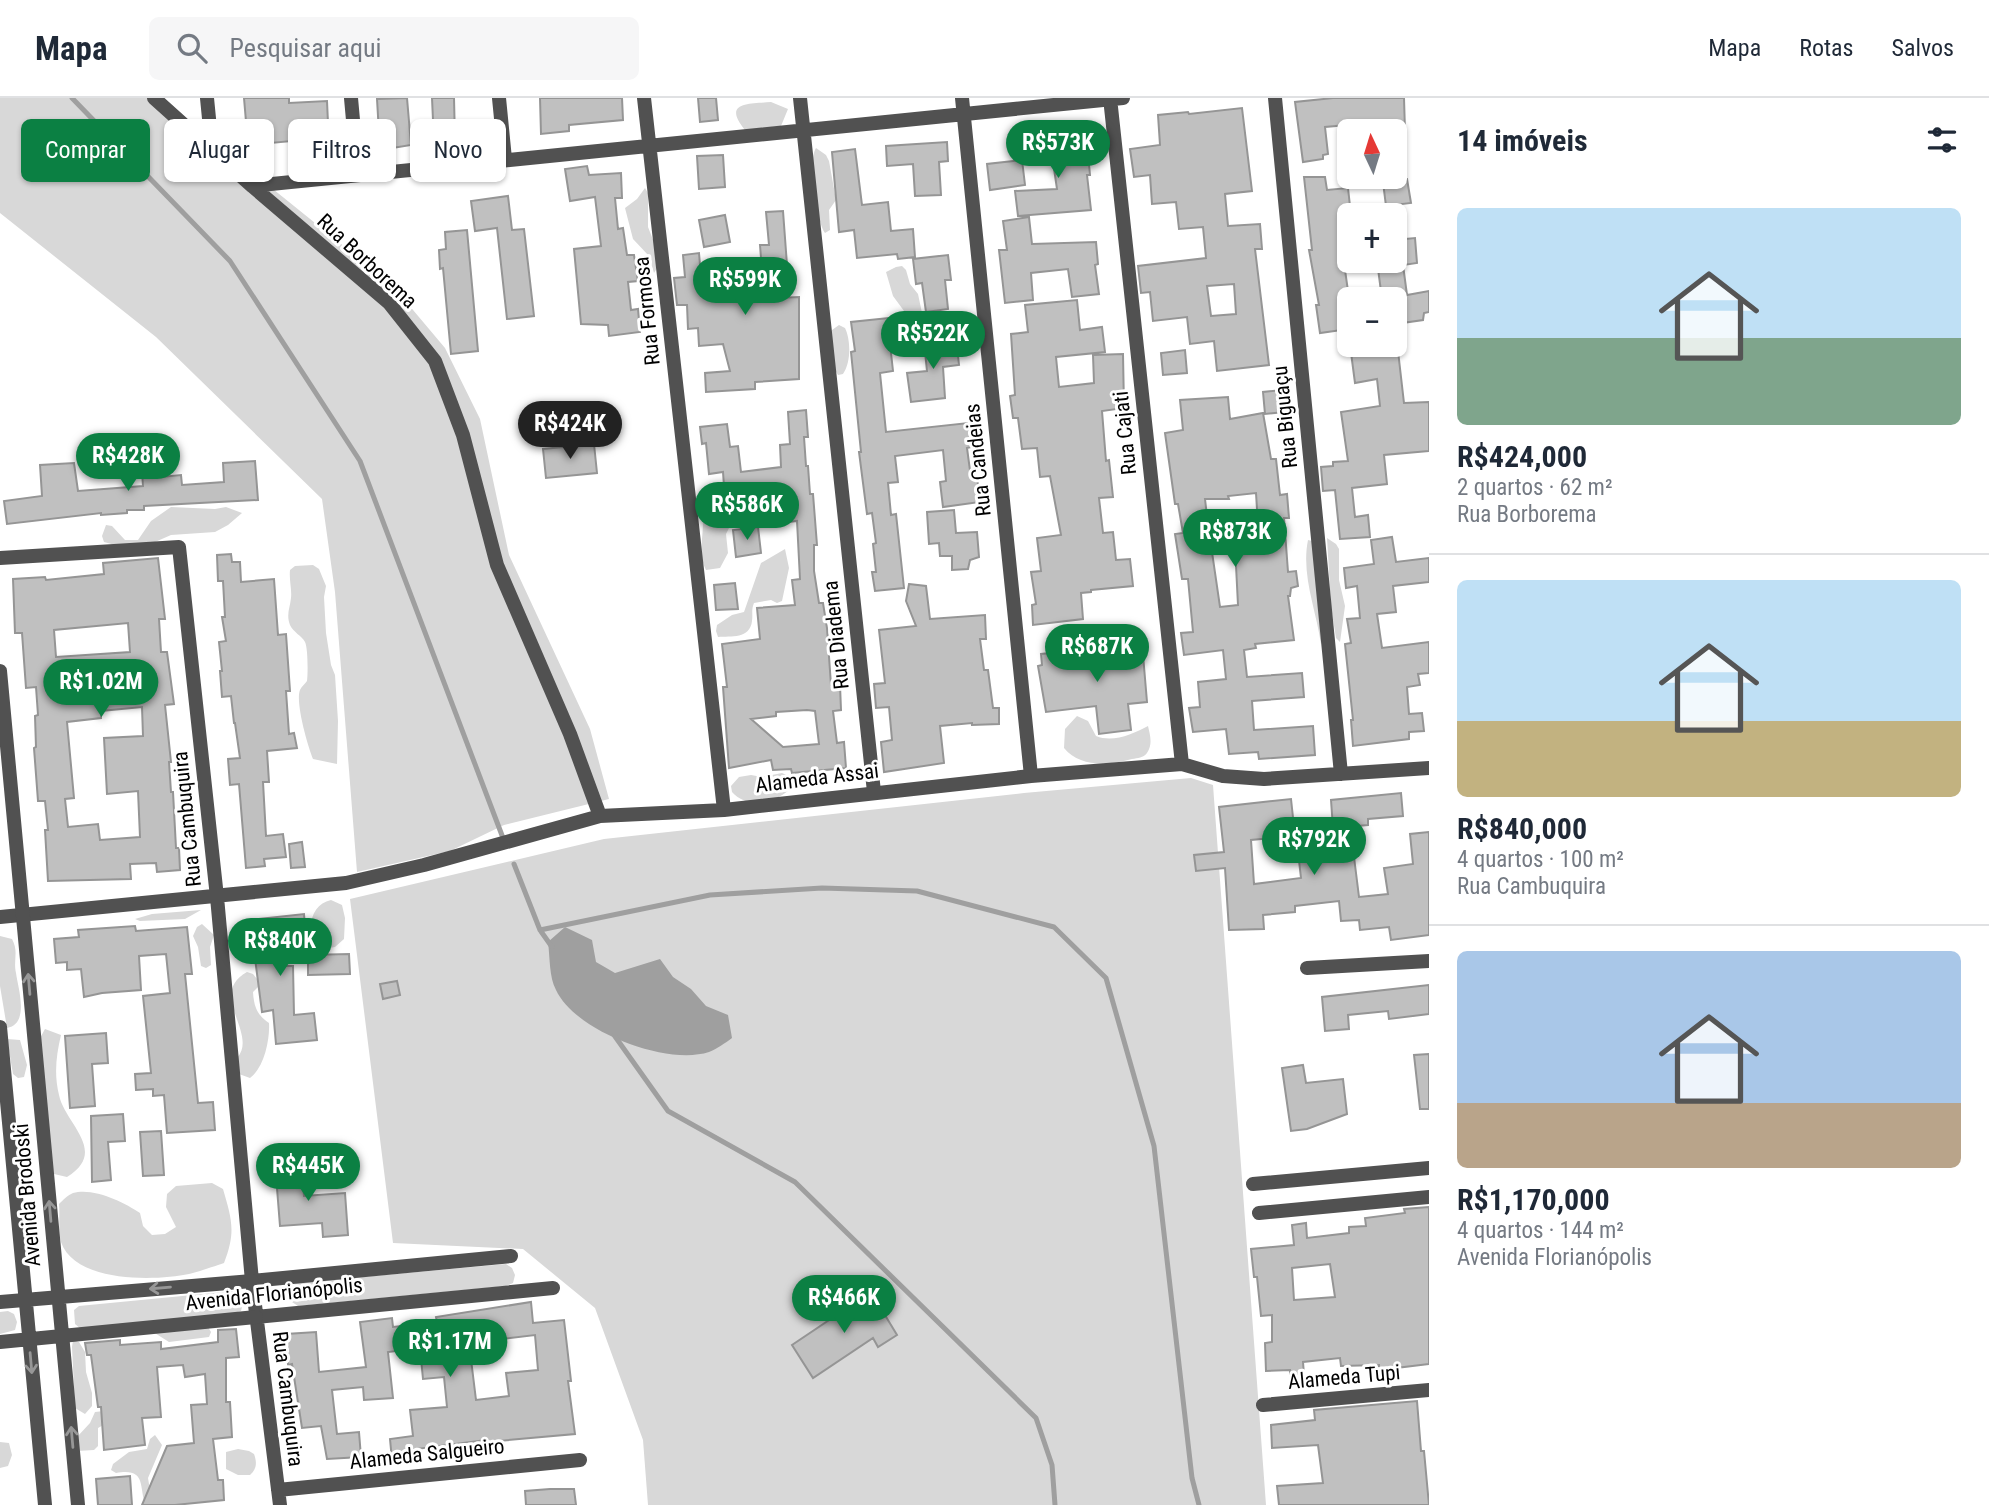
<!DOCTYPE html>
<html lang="pt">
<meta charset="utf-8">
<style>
:root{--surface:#fff;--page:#f6f6f7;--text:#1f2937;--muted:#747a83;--line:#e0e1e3;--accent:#0b8043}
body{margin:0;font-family:"Roboto Condensed",sans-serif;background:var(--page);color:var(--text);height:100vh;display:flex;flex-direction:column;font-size:26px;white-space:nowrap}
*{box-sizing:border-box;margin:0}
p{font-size:23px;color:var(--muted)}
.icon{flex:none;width:38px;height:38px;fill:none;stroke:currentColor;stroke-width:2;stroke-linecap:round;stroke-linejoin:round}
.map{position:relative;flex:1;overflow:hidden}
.sheet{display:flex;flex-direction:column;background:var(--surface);width:560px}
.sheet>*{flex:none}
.banner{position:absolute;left:21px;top:21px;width:665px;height:63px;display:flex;gap:14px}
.needle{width:46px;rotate:356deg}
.controls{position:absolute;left:1337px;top:21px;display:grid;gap:14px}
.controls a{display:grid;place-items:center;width:70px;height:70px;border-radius:10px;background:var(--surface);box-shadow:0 2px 5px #0004;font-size:35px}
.price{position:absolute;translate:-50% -60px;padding:0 16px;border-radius:24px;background:var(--accent);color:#fff;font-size:23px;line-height:46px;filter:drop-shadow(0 2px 4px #0008)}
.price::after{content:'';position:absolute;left:50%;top:42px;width:21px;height:16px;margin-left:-10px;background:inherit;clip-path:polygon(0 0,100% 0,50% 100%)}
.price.on{background:#222;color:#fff}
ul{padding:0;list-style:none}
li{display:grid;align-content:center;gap:14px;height:371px;padding:0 28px}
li+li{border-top:2px solid var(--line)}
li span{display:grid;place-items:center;height:217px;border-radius:10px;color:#555}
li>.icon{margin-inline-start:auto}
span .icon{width:126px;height:126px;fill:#fffc;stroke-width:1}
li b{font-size:30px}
h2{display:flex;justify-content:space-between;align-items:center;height:84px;padding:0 28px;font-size:30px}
.tag{padding:0 24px;border-radius:10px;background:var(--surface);box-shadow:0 2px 5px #0004;font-size:24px;line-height:63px}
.tag.on{background:var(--accent);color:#fff}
header{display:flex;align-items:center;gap:42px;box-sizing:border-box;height:98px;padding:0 35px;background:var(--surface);border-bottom:2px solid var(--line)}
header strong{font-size:33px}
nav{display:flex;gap:38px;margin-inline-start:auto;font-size:24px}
.search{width:490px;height:63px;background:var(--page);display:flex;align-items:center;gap:18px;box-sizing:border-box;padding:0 24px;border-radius:10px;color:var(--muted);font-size:26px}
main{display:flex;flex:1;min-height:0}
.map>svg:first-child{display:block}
.green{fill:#d8d8d8}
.water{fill:#9f9f9f}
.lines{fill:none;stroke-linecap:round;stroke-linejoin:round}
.stream{stroke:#9f9f9f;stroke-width:5}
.building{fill:#c0c0c0;stroke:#959595;stroke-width:2;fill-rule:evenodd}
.minor{stroke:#515151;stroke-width:14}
.tertiary{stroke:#515151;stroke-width:14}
.oneway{stroke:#979797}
.labels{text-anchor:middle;stroke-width:6;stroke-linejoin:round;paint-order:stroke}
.street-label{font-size:21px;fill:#000;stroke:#fff}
</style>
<header>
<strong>Mapa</strong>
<div class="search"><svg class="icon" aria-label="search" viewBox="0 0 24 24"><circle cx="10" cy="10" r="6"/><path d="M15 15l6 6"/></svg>Pesquisar aqui</div>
<nav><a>Mapa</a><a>Rotas</a><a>Salvos</a></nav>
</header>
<main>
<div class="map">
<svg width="1429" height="1407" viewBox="0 0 1429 1407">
<rect width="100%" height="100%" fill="#fff"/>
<!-- green -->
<path class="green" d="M0,0H164L202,34L392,187L445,250L480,321L509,457L590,631L609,701L504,727L450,753L357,774L335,494L322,401L156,239L0,115Z
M771,4L788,11L781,28L745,32C721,3 751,6 771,4Z
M816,50L826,57L829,63L836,102L829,112L830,132L825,135C816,121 807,64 816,50Z
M645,90L648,95V129L657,152V170L654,175L649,158L633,141L625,110L637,101Z
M902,168L906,172L910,186L918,196L922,215L925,219L937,224L940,229L938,235L916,243L911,241L907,217L893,198L886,174L896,169Z
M839,227L845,230C851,242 851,265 843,276L838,277C828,262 833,249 832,232Z
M704,390L715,395L719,405L724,409L755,404L757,410L755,415L737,422L729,430L726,436L728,455L720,470L706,472C694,450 711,426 697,406L700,394Z
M171,409L215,411L226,409L242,415L228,427L215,434L171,437L155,444L119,448L104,444L102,438L106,427L112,428L125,442H138L151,423Z
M1327,440L1336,446L1339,451V482L1345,508L1340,544L1336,540L1331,509Z
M1308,442L1316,444L1325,541L1321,546C1316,511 1301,477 1308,442Z
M785,451L789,470L782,503L777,505L771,502L754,505C751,512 753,516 752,523C750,541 731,538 718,539L716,533L717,527L732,517L744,514L761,465Z
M313,467L319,471L326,488L324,499L326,535L331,567L335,577L338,623L337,666L313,661C308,649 295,604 300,592C301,589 305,586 307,583C308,576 308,550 305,544C302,538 293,534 290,527C286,516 290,510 291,500C292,492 289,482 290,472L295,468Z
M1077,618L1088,623L1096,638C1113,645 1133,636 1148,628C1150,637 1153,646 1147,655C1143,660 1138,660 1132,661C1110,667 1080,670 1064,650L1065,631Z
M782,675L797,682C786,703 749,714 732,694L731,688L739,679L751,677L762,679Z
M1191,680L1213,687L1266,1407H648L643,1342L595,1210L523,1151L393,1145L350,801L604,741L1024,695Z
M331,802L342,807L345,820L344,841L335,849L324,851C304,839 308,807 331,802Z
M201,812L185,821L140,823L135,821L152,816Z
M202,826L214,837L210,849L211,867L206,870L201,868L198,849L193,838L197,829Z
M0,838L12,841C19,854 13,862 16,875C18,890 30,926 7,930L0,888Z
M247,874L253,876L261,886L253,894C254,909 257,917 269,925C270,942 264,970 250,980L239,976L237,960C259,936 207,896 247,874Z
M45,931L61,937C56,958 54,976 59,997C65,1026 109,1053 67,1079L54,1076L51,1065L39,942Z
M7,941L20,942L27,967L24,979L18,980L13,976Z
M212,1085L223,1091C232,1122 236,1134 224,1165C215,1168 198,1174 189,1176C155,1183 75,1185 61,1144C58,1133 60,1117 59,1106C63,1102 68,1097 73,1095C93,1089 124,1104 140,1115L143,1128L152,1137L165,1136L176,1129L166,1109L167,1096L176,1088Z
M506,1166L512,1170L515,1177L513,1185L506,1188L298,1208L292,1204C290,1195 290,1191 296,1185Z
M234,1193L240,1197L243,1205L241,1213L234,1215L81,1231L75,1226L74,1212L79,1208Z
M8,1213L14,1216L17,1224L15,1232L0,1236V1214Z
M208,1229L211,1234L209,1239L169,1244L150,1232Z
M73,1242L79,1244L85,1254L86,1274L92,1295V1308L85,1316L75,1310L72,1249Z
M113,1312L107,1325L98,1330V1348L94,1352L77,1353V1339L90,1325L95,1314Z
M155,1337L162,1347L148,1380L150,1392L145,1406C139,1387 146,1370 116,1375L111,1372L113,1366L129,1354L147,1351L150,1341Z
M0,1344L9,1345L12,1357L8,1368L0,1370Z
M238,1351L249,1353L254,1356C257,1364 257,1371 250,1377H238L226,1371V1354Z"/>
<!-- water -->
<path class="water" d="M565,829L592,842L596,864L615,875L660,861L673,879L691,891L706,908L728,917L732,940C725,945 717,951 709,954C666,968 575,933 556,892C549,879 550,859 548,844Z"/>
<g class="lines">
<!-- stream -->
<path class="stream" d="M72,0L230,163L360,363L503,740
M514,766L540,832L552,849
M540,832L710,797L822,790L917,793L1054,829L1106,880L1154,1048L1192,1380L1199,1407
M614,937L668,1013L795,1084L1036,1320L1052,1367L1055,1407"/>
</g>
<!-- building -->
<path class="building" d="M244,0H289V5L327,3L328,25H324L327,52L303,54L302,42L248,47Z
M407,0L411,47L380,52L377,1Z
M432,0H454L455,42L434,44Z
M540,0H622L623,22L569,27V33L541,36Z
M698,0H716L718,22L700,24Z
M1333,0H1404L1405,33H1372L1371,25L1325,29L1328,56L1323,57V61L1303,64L1295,4Z
M1242,10L1252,93L1225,96L1228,128L1260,126L1262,151H1255L1269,267L1217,273L1214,243L1190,246L1187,219L1153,223L1150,194L1141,195L1138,168L1206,160L1203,129L1179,131L1176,104L1152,106L1150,77L1134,79L1130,51L1160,47L1158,17L1188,14L1189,16ZM1234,186L1236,216L1211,218L1207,188Z
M1053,23L1056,46L1066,45V58L1088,56L1090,77H1087L1091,112L1018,118L1015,93L1057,91L1052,57L1039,58L1036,24Z
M947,44L948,63L939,64L941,97L915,98L913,66L887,68L886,48Z
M855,51L862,107L888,104L891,133L913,131L915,159L898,161L897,156L857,160L854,132L839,134L832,54Z
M723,57L725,89L699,91L697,58Z
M1022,62L1025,87L990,92L987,66Z
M587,68L589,77L621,75L622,100H615L618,131L623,130L627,157H634L638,183L628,184L631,212L638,211L640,234L609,238L608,227L581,226L574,151L601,148L595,99L570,103L565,71Z
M1304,79H1325L1327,92L1348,90L1351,117L1349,172H1345L1349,200V231L1320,235L1316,207H1319L1309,152H1312Z
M1407,81L1411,105L1386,108L1383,84Z
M508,98L512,132L524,131L534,218L507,221L497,130L475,133L471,103Z
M783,113L787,167L774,168L777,200L799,199V281L755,284V291L706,294L705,275L730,273L723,246L699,248L698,230L688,231L687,207H677L674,180L685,179L683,157L699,155L701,179L762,173L760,147H769L766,114Z
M725,117L730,144L704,149L699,122Z
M1029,119L1032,146L1096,144L1098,166L1095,167L1099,196L1072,199L1068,171L1031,175L1033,202L1005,205L999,152H1007L1003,123Z
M467,132L478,253L451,256L443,170L440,171L439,152L446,151L445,134Z
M1415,140L1417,165L1403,167L1407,197L1429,193V214L1424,215L1423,222L1395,226V201H1382L1377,163H1395V142Z
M948,157L951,182H945L948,211L926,214L922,185L916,186L913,161Z
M1077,202L1080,232L1102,229L1105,254L1056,259L1059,289L1094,285L1093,257L1123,256L1124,310L1102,313L1106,363L1109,362L1113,399L1099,400L1103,435L1113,434L1116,462L1130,461L1133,488L1091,492V494L1081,495L1083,521L1033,527L1032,507L1036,506L1031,474L1041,473L1037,440L1061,437L1050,378L1040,379L1037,350L1022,351L1018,320H1013L1010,298L1015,297L1011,236L1028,234L1025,207Z
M898,219L901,245L890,246L893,273L880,275L886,334L968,325L971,349L967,350L971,380L977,379L980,404L943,409L940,384L946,383L943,352L895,358L898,384L888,385L891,417L896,416L904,490L875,493L872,474H876L873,446L876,445L872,415L867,416L859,354H861L851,254L855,253L851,224Z
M956,240L959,267L943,269L945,300L911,304L907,275L927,273L924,244Z
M1350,247H1373L1374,254L1398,253L1404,305L1429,304V353L1384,357L1387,386L1352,390L1355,419L1368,417L1370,439L1340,441L1335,392L1323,393L1321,369L1333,368V364L1348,363L1341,314L1380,308L1377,281L1355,285Z
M1185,252L1187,275L1163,277L1161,255Z
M1282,292L1284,314L1265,316L1263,294Z
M1228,299L1230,321L1263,315L1271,361H1276L1280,397L1287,396L1289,420H1284L1288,474L1296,473L1298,488L1291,490L1290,498H1288L1294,542L1255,546L1256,550L1244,552L1247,579L1302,575L1304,599L1252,603L1254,632L1313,628L1315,657L1259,661L1258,654L1229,656L1226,631L1193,634L1189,610L1200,609L1198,584L1226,581L1223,552L1184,557L1181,535L1193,534L1188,481H1182L1175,436L1183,435L1178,406H1175L1165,335L1183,332L1180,302ZM1256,395L1258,427L1234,428L1238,507L1220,509L1212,454L1204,455L1200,428L1208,427L1205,401H1229L1228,398Z
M806,312L808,339H804L806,368H808L810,396H813L817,447H814V473L819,505H823L827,530L831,587H840L841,612L833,613L837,645L844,644L846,670L792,675L791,671L773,672L771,662L729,670L723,589H727L722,546L760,541L757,510L795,507L792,482L800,481L797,423L781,425L779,397L725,403L723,374L709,376L706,345L702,346L700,329L727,326L730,349L738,348L741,374L781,369L780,347L790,346L788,314ZM807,612L815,613L819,646L783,649L751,621L776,618V614Z
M594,346L597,375L546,380L543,351Z
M160,359L161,379L181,377L182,387L224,384L223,365L255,363L258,402L144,408V412H127V415L101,417V415L7,426L4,403L42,398L40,367L74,365L78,393L143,388L141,360Z
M954,412L956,435L977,434L979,459L970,462L968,471L952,472V458H940L939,445L929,446L927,414Z
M758,429L761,455L736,459L733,432Z
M1392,439L1396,464L1429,460V484L1393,488L1396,514L1377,516L1382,550L1429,544V575L1418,576L1420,587L1407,589L1409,616L1422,615L1424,633L1409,634V641L1353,648L1351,622H1353L1345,546L1351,545L1347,521L1360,520L1357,488L1346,490L1344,470L1374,466L1371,442Z
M231,456L232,464H240L241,484L274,481L278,537L286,536L290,593H286L289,636L294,635L297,650L267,653L269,684H263L266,738L283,736L286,759L264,761L265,768L246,770L239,686L230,687L228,661L240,660L235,625H234L231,598L222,599L220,573H222L219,544L226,543L222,519H225L223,483H218L217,457Z
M158,460L165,521H159L161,554H167L174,606L165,607L171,664H169L171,694H173L176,750H179L180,772L157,774L156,765L130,766L131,781L48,783L45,732H48L45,703H38L34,650L36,649L35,618L38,617L36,589L26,590L22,535H15L13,481L45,479L46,482L104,476L103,465ZM128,525L130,554L56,559L54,532ZM142,609L143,638L104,640L107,696L138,693L140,739L100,742L98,726L68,729L65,701L74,700L67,624L101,620V613Z
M735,485L738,511L716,512L714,487Z
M909,486L926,488L930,521L985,517L986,541H980L984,572H988L993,610H999V626L972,627V625L940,628L944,665L884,674L881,644L892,642L889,609L876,610L874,586L885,585L879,532L916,528L906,503Z
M1142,545L1147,604L1128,606L1131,632L1099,636L1096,608L1046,614L1038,568L1042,567L1041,556L1060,554L1062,565L1091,561V551Z
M1401,695L1403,718L1368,721V727L1333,730L1331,702Z
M1291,701L1295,738L1251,742L1254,786L1301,780L1298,754L1330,751L1331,762L1354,759L1359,799L1388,796L1384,770L1413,766L1410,736L1429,734V837L1391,842L1389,829L1360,832L1359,822L1341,823L1339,803L1295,808V814L1263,817L1264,831L1229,832L1225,770L1196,773L1194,757L1224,754L1219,709Z
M302,744L305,769L291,770L289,746Z
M304,816L306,841L275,844L278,868H293L294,917L314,915L317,942L276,946L273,912L262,914L250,822Z
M135,828L136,833L187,829L192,876H185L198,1005L213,1004L215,1032L167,1035L164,997L153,998V991L136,992L135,976L151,975L143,898L170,895L166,856L139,858L141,892L102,895L84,899L81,871L67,872V864L56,865L54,841L79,839L78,832Z
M349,856L350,876L308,877V857Z
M397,883L400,897L383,901L380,886Z
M1429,887V916L1389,921L1388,913L1348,917L1349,931L1325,933L1322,899Z
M106,935L108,965L92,966L95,1008L70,1010L65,938Z
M1429,956V1011H1420L1414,957Z
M1303,967L1306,985L1343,981L1347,1016L1307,1031L1291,1033L1282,970Z
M123,1016L125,1043L108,1044L111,1082L92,1084L91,1018Z
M161,1033L164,1077L143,1078L140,1034Z
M301,1063L304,1098L345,1095L348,1137L323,1139L322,1125L280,1128L275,1065Z
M1429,1109V1266L1379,1272V1267L1341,1268L1340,1260L1303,1264L1304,1277L1290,1278V1272L1266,1273L1265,1245L1272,1244V1217L1261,1218L1257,1179H1254L1251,1151L1294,1147L1292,1127L1306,1125L1307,1140L1349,1135V1129L1366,1128L1365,1120L1405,1115L1404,1111ZM1330,1166L1335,1199L1294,1202L1292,1170Z
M871,1194L897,1237L878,1249L873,1240L813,1280L792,1247Z
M531,1204L533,1225L564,1222L571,1283H568L575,1336L487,1344V1342L408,1352L409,1361L392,1362L390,1341L413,1338L410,1312L447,1309L444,1279L423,1281L420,1250L388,1254L393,1300L364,1302L363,1289L332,1292L337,1336L359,1334L361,1359L327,1361L321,1328L302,1330L292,1266L288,1267L286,1236L316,1234L319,1274L366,1269L360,1224L392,1220L393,1229L437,1224L436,1219ZM535,1237L538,1272L506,1275L509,1298L476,1302L469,1245Z
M236,1231L239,1259L226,1260V1304H230L232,1339L213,1341L218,1382H223L224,1402L175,1407H142L167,1348L194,1345L191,1307L207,1306L205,1276L185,1279L183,1267L157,1269L161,1319L142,1320L145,1347L104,1352L101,1309H98L91,1257H87L85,1245L120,1242V1247L161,1244V1251L218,1244V1232Z
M1417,1303L1421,1353H1424L1429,1407H1279L1277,1388L1323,1385L1318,1347L1272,1350L1271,1327L1315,1322L1314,1312Z
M130,1378L132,1407H98L96,1381Z
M550,1391H574L576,1407H526L525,1393Z"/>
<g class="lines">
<!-- minor -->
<path class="minor" d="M154,0L252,88L389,205L435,263L463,337L497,467L570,636L600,718
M207,0L212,51
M351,0L358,77
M499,0L505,61
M644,0L724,712
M800,0L874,694
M962,0L1031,678
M1110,0L1182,666
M1275,0L1341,676
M252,88L1123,0
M0,460L179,449L217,799L252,1183L280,1407
M0,819L346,785L424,767L600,718L724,712L1031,678L1182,666L1223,678L1264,681L1429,670
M1307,870L1429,863
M1253,1086L1429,1070
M1259,1115L1429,1099
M252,1183L511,1158
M256,1219L553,1190
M1263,1307L1429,1292
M278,1392L580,1362"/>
<!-- tertiary -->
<path class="tertiary" d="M0,573L78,1407
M0,929L45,1407
M0,1204L252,1183
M0,1244L256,1219"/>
</g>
<!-- one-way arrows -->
<defs><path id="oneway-shaft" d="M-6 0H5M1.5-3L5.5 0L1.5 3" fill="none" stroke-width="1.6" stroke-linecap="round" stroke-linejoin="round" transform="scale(1.75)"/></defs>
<g class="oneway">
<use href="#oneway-shaft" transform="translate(29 886) rotate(-95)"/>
<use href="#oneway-shaft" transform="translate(50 1113) rotate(-95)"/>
<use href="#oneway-shaft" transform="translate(160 1190) rotate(175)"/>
<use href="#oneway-shaft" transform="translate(31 1265) rotate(85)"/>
<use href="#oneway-shaft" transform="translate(72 1339) rotate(-95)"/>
</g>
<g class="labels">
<!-- street labels -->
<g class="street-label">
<text transform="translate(367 163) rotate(43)" y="7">Rua Borborema</text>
<text transform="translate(647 213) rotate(-96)" y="7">Rua Formosa</text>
<text transform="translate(1285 319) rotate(-96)" y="7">Rua Biguaçu</text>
<text transform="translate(1125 335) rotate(-96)" y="7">Rua Cajati</text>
<text transform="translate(978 362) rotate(-96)" y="7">Rua Candeias</text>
<text transform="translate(836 537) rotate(-96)" y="7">Rua Diadema</text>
<text transform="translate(817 680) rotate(-7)" y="7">Alameda Assai</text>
<text transform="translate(187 721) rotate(-96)" y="7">Rua Cambuquira</text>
<text transform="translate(27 1097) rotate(-95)" y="7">Avenida Brodoski</text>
<text transform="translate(274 1196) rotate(-6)" y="7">Avenida Florianópolis</text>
<text transform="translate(1344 1279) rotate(-5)" y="7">Alameda Tupi</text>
<text transform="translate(288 1301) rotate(83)" y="7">Rua Cambuquira</text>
<text transform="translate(427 1356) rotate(-6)" y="7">Alameda Salgueiro</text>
</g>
</g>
</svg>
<div class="controls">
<a><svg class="needle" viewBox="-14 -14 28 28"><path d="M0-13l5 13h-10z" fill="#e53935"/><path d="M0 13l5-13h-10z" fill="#747a83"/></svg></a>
<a>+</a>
<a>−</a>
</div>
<b class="price" style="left:1058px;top:82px">R$573K</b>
<b class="price" style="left:745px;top:219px">R$599K</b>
<b class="price" style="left:933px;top:273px">R$522K</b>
<b class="price on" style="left:570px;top:363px">R$424K</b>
<b class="price" style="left:128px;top:395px">R$428K</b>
<b class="price" style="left:747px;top:444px">R$586K</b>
<b class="price" style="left:1235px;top:471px">R$873K</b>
<b class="price" style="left:1097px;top:586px">R$687K</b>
<b class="price" style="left:101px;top:621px">R$1.02M</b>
<b class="price" style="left:1314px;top:779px">R$792K</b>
<b class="price" style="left:280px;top:880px">R$840K</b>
<b class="price" style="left:308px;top:1105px">R$445K</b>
<b class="price" style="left:844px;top:1237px">R$466K</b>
<b class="price" style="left:450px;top:1281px">R$1.17M</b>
<div class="banner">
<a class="tag on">Comprar</a>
<a class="tag">Alugar</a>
<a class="tag">Filtros</a>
<a class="tag">Novo</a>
</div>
</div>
<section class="sheet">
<h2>14 imóveis<svg class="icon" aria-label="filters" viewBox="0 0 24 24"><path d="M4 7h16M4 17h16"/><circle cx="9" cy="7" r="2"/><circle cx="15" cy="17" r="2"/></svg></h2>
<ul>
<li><span style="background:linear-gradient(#bfe0f5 60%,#7fa58c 0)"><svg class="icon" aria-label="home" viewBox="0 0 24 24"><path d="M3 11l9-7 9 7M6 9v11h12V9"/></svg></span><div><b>R$424,000</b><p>2 quartos · 62 m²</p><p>Rua Borborema</p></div></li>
<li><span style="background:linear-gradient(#bfe0f5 65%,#c2b280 0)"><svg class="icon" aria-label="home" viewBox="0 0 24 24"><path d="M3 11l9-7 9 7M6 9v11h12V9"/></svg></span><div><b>R$840,000</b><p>4 quartos · 100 m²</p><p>Rua Cambuquira</p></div></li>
<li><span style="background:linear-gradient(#a9c7e8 70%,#b9a48a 0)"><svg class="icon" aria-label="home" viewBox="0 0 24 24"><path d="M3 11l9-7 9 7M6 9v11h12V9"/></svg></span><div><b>R$1,170,000</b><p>4 quartos · 144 m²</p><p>Avenida Florianópolis</p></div></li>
</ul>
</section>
</main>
